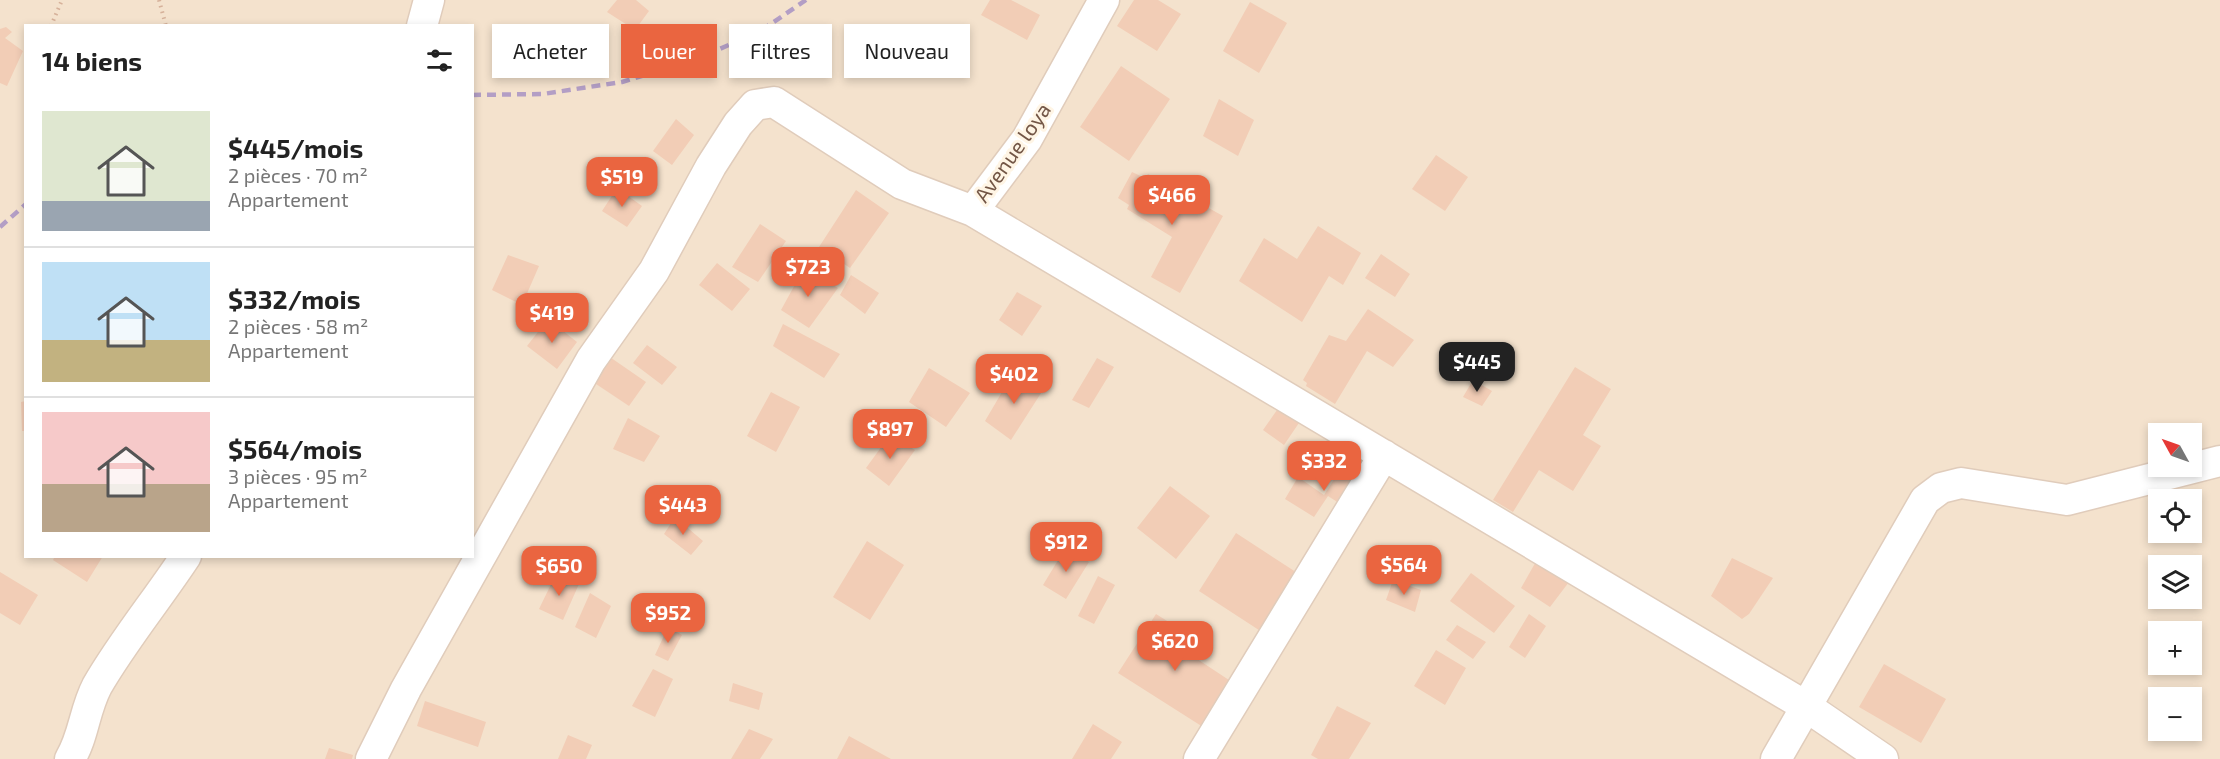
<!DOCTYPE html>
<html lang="fr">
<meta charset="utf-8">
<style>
:root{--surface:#fff;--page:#f2f2f2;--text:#222;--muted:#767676;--line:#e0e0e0;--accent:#ea6540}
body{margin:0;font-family:"Exo 2",sans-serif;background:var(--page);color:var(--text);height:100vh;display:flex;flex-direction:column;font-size:22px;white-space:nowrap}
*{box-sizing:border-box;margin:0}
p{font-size:20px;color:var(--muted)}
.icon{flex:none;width:33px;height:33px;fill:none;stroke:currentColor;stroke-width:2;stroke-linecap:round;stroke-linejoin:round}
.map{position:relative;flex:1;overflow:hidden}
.drawer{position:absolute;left:24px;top:24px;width:450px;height:534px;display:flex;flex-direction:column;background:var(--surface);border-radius:0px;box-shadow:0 3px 9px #0003}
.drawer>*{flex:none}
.top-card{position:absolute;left:492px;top:24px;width:570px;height:54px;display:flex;gap:12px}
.needle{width:39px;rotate:310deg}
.buttons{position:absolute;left:2148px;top:423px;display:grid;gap:12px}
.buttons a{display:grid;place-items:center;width:54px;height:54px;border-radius:0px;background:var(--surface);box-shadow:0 3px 9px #0003;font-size:30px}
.price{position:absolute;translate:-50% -51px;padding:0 14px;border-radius:12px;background:var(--accent);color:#fff;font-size:20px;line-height:39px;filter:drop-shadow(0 2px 3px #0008)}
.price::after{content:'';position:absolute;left:50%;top:36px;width:18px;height:14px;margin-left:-9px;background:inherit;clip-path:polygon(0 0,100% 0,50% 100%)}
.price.selected{background:#222;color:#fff}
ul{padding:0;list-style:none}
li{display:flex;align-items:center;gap:18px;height:150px;padding:0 18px}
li+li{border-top:2px solid var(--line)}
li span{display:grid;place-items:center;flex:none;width:168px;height:120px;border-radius:0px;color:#555}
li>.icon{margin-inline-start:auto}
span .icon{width:72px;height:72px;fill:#fffc;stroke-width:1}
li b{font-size:26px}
h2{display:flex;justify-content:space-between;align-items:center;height:72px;padding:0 18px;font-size:26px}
.pill{padding:0 21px;border-radius:0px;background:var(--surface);box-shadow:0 3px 9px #0003;font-size:21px;line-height:54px}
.pill.selected{background:var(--accent);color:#fff}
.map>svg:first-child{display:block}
.residential{fill:#f4e2cd;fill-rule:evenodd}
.building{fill:#f2cdb6}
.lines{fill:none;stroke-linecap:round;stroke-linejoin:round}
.street-casing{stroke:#e0ccbb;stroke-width:33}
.path{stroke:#d6b19a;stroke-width:4;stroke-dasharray:1.5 4.5;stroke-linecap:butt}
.street{stroke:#fff;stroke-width:30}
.rail{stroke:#b39ec5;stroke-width:4.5;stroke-dasharray:9 6;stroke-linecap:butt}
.labels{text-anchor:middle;stroke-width:6;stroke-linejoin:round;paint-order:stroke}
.street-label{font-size:21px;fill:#735646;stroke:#fff5e5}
</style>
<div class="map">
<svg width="2220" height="759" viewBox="0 0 2220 759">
<rect width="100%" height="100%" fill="#fcf1df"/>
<!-- residential -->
<path class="residential" d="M0,0H2220V759H0ZM26,26H472V556H26ZM2158,434H2192V466H2158ZM2158,500H2192V532H2158ZM2158,566H2192V598H2158ZM2158,632H2192V664H2158ZM2158,698H2192V730H2158Z"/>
<!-- building -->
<path class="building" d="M617,0H636L649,11L635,30L607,12Z
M990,0H1011L1040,15L1027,40L981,15Z
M1134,0H1158L1181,14L1157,51L1117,26Z
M1250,2L1287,23L1259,73L1223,51Z
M6,27L12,32L5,38L23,51L7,86L0,83V29Z
M1121,66L1170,99L1129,161L1080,127Z
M1219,99L1254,120L1238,156L1203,136Z
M676,119L694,135L672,165L653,151Z
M1436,155L1468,177L1445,211L1412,189Z
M1132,172L1145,178L1148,174L1223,216L1180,293L1151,277L1172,237L1127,209L1129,205L1118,198Z
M617,188L642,206L627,227L602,211Z
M856,190L889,213L850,268L819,247Z
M760,224L786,241L758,282L732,267Z
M1318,226L1361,253L1343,285L1329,276L1302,322L1239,281L1264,238L1297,259Z
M1381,254L1410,274L1395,297L1365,278Z
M508,255L539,266L522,305L492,290Z
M717,263L750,289L732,311L699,285Z
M804,268L838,288L809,328L781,310Z
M851,275L879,293L865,314L840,295Z
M1017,292L1042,306L1022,336L999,320Z
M1368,309L1414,340L1393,367L1367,351L1335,404L1306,386L1307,383L1303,380L1329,335L1346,341Z
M548,319L577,342L557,369L527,346Z
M783,324L840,354L824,378L773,346Z
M647,345L677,367L662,385L633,363Z
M604,353L646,382L629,406L587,378Z
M1097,358L1114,367L1089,408L1072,400Z
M1575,367L1611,389L1583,435L1601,446L1573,491L1539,470L1513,512L1493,500Z
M929,368L970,393L946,427L909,402Z
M1015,370L1043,390L1011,440L985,421Z
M1473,380L1492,391L1482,406L1463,397Z
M771,392L800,407L776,452L747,436Z
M26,401V431H22L21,402Z
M1282,403L1303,417L1284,445L1263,430Z
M628,418L660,436L644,462L613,449Z
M890,435L915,450L889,486L866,468Z
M1342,467L1362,480L1345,507L1328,496L1314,517L1285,499L1298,477L1324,495Z
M1170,486L1210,516L1176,559L1137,528Z
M675,517L703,541L691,555L664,534Z
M1236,533L1302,576L1265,634L1199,591Z
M867,541L904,565L870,620L833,597Z
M1066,547L1089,562L1066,599L1043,585Z
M55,556H103L87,582L53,560Z
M1538,558L1572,578L1550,607L1521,588Z
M1732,558L1773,578L1749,614L1742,619L1711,596Z
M0,572L38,595L20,625L0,613Z
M1471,573L1515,606L1494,633L1450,601Z
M556,574L579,584L563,620L539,609Z
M1098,576L1115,585L1094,624L1078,616Z
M1393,580L1421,590L1415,612L1386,600Z
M590,593L611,606L596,638L575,627Z
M1156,614L1196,639L1188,653L1232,682L1203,727L1118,673Z
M1529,614L1546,626L1525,658L1509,647Z
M1457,625L1486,642L1473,659L1446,640Z
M668,627L682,635L668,661L655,655Z
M1436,650L1466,668L1445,705L1414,686Z
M1884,664L1946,699L1921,743L1859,707Z
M653,669L673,679L655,717L632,706Z
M733,683L763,693L759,710L729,701Z
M425,701L486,722L478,747L417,726Z
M1337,706L1371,723L1349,759H1318L1311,755Z
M1093,724L1122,742L1111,759H1072Z
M749,729L773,739L760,759H731Z
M568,735L592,745L586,759H558Z
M849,736L891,759H837Z
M329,748L353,755L352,759H325Z"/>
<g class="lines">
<defs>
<path id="street" d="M422,26L429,0
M973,211L1027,139L1104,0
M70,759C84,736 84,711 97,686C123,641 157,600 186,556
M371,759L406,689L591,360L654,271L711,166L738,124L755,105L774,102L902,184L973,211L1807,707L1883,759
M1199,759L1384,455
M1776,759L1925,500L1941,488L1961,483L2067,500L2220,461"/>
</defs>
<!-- street casing -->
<use href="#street" class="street-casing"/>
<!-- path -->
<path class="path" d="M159,0L166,26
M51,26L62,0"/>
<!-- street -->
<use href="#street" class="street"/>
<!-- rail -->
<path class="rail" d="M472,95L543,94L622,82L694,60L759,32L806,0
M0,227L26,204"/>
</g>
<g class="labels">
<!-- street labels -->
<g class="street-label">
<text transform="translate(1013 153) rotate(-55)" y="7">Avenue loya</text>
</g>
</g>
</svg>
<div class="buttons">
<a><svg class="needle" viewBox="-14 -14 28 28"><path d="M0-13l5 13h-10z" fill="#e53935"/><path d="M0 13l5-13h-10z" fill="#767676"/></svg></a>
<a><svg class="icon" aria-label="locate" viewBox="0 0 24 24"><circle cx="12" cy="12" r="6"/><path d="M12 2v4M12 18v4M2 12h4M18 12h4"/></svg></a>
<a><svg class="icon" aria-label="layers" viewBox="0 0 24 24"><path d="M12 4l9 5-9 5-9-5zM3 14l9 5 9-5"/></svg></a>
<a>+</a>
<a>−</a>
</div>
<b class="price" style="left:622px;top:208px">$519</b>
<b class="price" style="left:1172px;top:226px">$466</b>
<b class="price" style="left:808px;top:298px">$723</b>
<b class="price" style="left:552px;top:344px">$419</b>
<b class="price selected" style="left:1477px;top:393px">$445</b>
<b class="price" style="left:1014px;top:405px">$402</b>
<b class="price" style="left:890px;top:460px">$897</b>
<b class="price" style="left:1324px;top:492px">$332</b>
<b class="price" style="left:683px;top:536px">$443</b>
<b class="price" style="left:1066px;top:573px">$912</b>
<b class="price" style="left:1404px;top:596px">$564</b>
<b class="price" style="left:559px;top:597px">$650</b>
<b class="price" style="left:668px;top:644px">$952</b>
<b class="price" style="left:1175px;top:672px">$620</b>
<div class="top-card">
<a class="pill">Acheter</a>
<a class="pill selected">Louer</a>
<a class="pill">Filtres</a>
<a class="pill">Nouveau</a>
</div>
<section class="drawer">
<h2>14 biens<svg class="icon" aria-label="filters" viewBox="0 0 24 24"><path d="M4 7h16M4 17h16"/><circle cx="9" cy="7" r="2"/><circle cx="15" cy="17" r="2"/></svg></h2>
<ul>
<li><span style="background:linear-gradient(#dfe7d0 75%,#9aa5b1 0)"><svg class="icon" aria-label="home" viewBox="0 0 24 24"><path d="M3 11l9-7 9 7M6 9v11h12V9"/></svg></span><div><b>$445/mois</b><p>2 pièces · 70 m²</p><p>Appartement</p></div></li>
<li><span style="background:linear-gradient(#bfe0f5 65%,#c2b280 0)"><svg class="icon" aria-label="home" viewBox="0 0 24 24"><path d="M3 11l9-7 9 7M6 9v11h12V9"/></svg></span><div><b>$332/mois</b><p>2 pièces · 58 m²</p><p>Appartement</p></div></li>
<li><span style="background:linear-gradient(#f6c9c9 60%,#b9a48a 0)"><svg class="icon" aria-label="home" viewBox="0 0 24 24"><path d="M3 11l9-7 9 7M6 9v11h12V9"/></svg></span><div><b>$564/mois</b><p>3 pièces · 95 m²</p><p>Appartement</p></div></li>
</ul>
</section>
</div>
